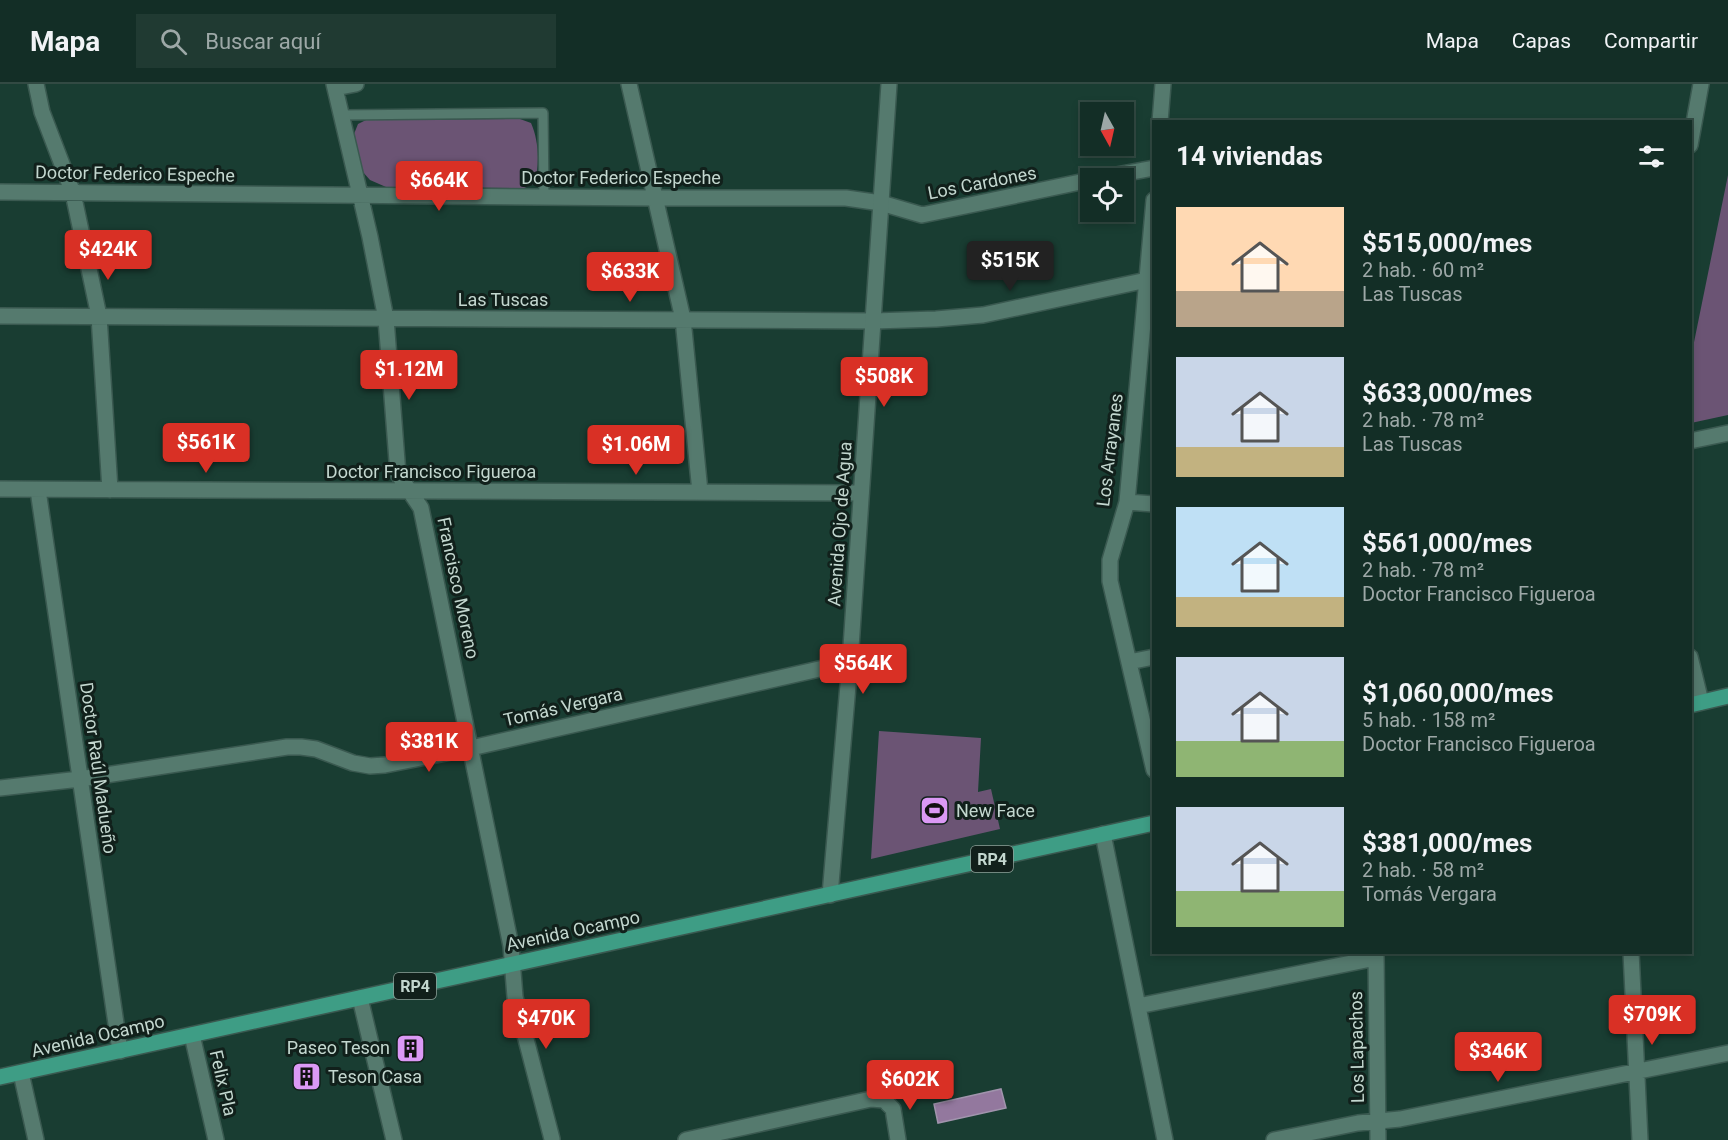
<!DOCTYPE html>
<html lang="es">
<meta charset="utf-8">
<style>
:root{--surface:#132e26;--page:#203a32;--text:#f1f3f6;--muted:#9da8a7;--line:#324a43;--accent:#d93025}
body{margin:0;font-family:Roboto,sans-serif;background:var(--page);color:var(--text);height:100vh;display:flex;flex-direction:column;font-size:22px;white-space:nowrap}
*{box-sizing:border-box;margin:0}
p{font-size:20px;color:var(--muted)}
.icon{flex:none;width:33px;height:33px;fill:none;stroke:currentColor;stroke-width:2;stroke-linecap:round;stroke-linejoin:round}
.map{position:relative;flex:1;overflow:hidden}
.details{position:absolute;left:1152px;top:36px;width:540px;height:834px;display:flex;flex-direction:column;background:var(--surface);border-radius:0px;box-shadow:0 3px 9px #0003,0 0 0 2px var(--line)}
.details>*{flex:none}
.needle{width:39px;rotate:172deg}
.buttons{position:absolute;left:1080px;top:18px;display:grid;gap:12px}
.buttons a{display:grid;place-items:center;width:54px;height:54px;border-radius:0px;background:var(--surface);box-shadow:0 3px 9px #0003,0 0 0 2px var(--line);font-size:30px}
.price{position:absolute;translate:-50% -51px;padding:0 14px;border-radius:6px;background:var(--accent);color:#fff;font-size:20px;line-height:39px;filter:drop-shadow(0 2px 3px #0008)}
.price::after{content:'';position:absolute;left:50%;top:36px;width:18px;height:14px;margin-left:-9px;background:inherit;clip-path:polygon(0 0,100% 0,50% 100%)}
.price.active{background:#222;color:#fff}
ul{padding:0;list-style:none}
li{display:flex;align-items:center;gap:18px;height:150px;padding:0 24px}
li span{display:grid;place-items:center;flex:none;width:168px;height:120px;border-radius:0px;color:#555}
li>.icon{margin-inline-start:auto}
span .icon{width:72px;height:72px;fill:#fffc;stroke-width:1}
li b{font-size:26px}
h2{display:flex;justify-content:space-between;align-items:center;height:72px;padding:0 24px;font-size:26px}
header{display:flex;align-items:center;gap:36px;box-sizing:border-box;height:84px;padding:0 30px;background:var(--surface);border-bottom:2px solid var(--line)}
header strong{font-size:28px}
nav{display:flex;gap:33px;margin-inline-start:auto;font-size:21px}
.search{width:420px;height:54px;background:var(--page);display:flex;align-items:center;gap:15px;box-sizing:border-box;padding:0 21px;border-radius:0px;color:var(--muted);font-size:22px}
.map>svg:first-child{display:block}
.green{fill:#6b5474}
.water{fill:#93789e;stroke:#a194ad;stroke-width:1.5}
.lines{fill:none;stroke-linecap:round;stroke-linejoin:round}
.service-casing{stroke:#3a5950;stroke-width:12}
.minor-casing{stroke:#3a5950;stroke-width:18}
.secondary-casing{stroke:#3a5950;stroke-width:18}
.primary-casing{stroke:#3a5950;stroke-width:18}
.service{stroke:#557a6e;stroke-width:9}
.minor{stroke:#557a6e;stroke-width:15}
.secondary{stroke:#557a6e;stroke-width:15}
.primary{stroke:#3e9d85;stroke-width:15}
.labels{text-anchor:middle;stroke-width:6;stroke-linejoin:round;paint-order:stroke}
.shield{fill:#11201b;stroke:#8ea099;stroke-width:1.5}
.shield-label{font-size:16px;font-weight:bold;fill:#c3d7cf}
.street-label{font-size:18px;fill:#c3d7cf;stroke:#11201b}
.poi-label{font-size:18px;fill:#c3d7cf;stroke:#11201b;text-anchor:start}
</style>
<header>
<strong>Mapa</strong>
<div class="search"><svg class="icon" aria-label="search" viewBox="0 0 24 24"><circle cx="10" cy="10" r="6"/><path d="M15 15l6 6"/></svg>Buscar aquí</div>
<nav><a>Mapa</a><a>Capas</a><a>Compartir</a></nav>
</header>
<div class="map">
<svg width="1728" height="1056" viewBox="0 0 1728 1056">
<rect width="100%" height="100%" fill="#193d32"/>
<!-- green -->
<path class="green" d="M520,35L531,39C539,57 540,81 534,100L524,104L386,103L370,96L362,87L354,50L358,40L366,36Z
M1728,91V331L1691,339V273Z
M879,647L981,654L978,708L991,705L1000,745L871,775Z"/>
<!-- water -->
<path class="water" d="M1001,1005L1006,1024L938,1039L934,1020Z"/>
<g class="lines">
<defs>
<path id="service" d="M342,31L543,29L544,113"/>
<path id="minor" d="M36,0L42,28L73,109L99,232L110,406
M334,0L370,153L386,235L398,390L421,424L511,862L515,913L552,1055
M629,0L683,235L700,408
M335,4L356,0
M1160,38L1163,0
M1690,61L1701,0
M1100,94L1154,84
M0,108L655,114H846L881,119L922,131L1090,96
M1154,116L1127,418L1110,476V497L1154,686
M0,232L874,237L936,235L983,231L1147,196
M1690,357L1728,349
M0,405L861,409
M38,406L120,967
M1127,418L1154,420
M1690,573L1701,618
M1129,578L1154,573
M0,704L80,695L287,663H301L316,665L353,679L370,682L385,681L471,664L850,578
M1103,750L1165,1056
M1376,868L1378,1056
M1631,868L1640,1056
M360,914L394,1056
M1138,922L1376,874
M192,951L216,1056
M21,989L36,1056
M686,1056L871,1015L884,1016L893,1025L898,1056
M1274,1056L1358,1039L1400,1035L1728,969"/>
<path id="secondary" d="M830,811L850,578L889,0"/>
<path id="primary" d="M1690,621L1728,612
M0,993L1154,739"/>
</defs>
<!-- service casing -->
<use href="#service" class="service-casing"/>
<!-- minor casing -->
<use href="#minor" class="minor-casing"/>
<!-- secondary casing -->
<use href="#secondary" class="secondary-casing"/>
<!-- primary casing -->
<use href="#primary" class="primary-casing"/>
<!-- service -->
<use href="#service" class="service"/>
<!-- minor -->
<use href="#minor" class="minor"/>
<!-- secondary -->
<use href="#secondary" class="secondary"/>
<!-- primary -->
<use href="#primary" class="primary"/>
</g>
<!-- icons -->
<defs>
<symbol id="stadium-square" viewBox="-11 -11 22 22"><rect x="-9" y="-9" width="18" height="18" rx="4" fill="#db99f5" stroke="#11201b"/><path d="M0-5a6.5 5 0 1 0 0 10a6.5 5 0 1 0 0-10ZM-3.5-1.8h7v3.6h-7Z" fill="#111"/></symbol>
<symbol id="building-square" viewBox="-11 -11 22 22"><rect x="-9" y="-9" width="18" height="18" rx="4" fill="#db99f5" stroke="#11201b"/><path d="M-4-6H4V6H1V3H-1V6H-4ZM-2.5-4.3h1.7v1.8h-1.7ZM.8-4.3h1.7v1.8H.8ZM-2.5-1h1.7V.8h-1.7ZM.8-1h1.7V.8H.8Z" fill="#111"/></symbol>
</defs>
<g fill-rule="evenodd">
<use href="#stadium-square" x="918" y="710" width="33" height="33"/>
<use href="#building-square" x="394" y="948" width="33" height="33"/>
<use href="#building-square" x="290" y="976" width="33" height="33"/>
</g>
<g class="labels">
<!-- shield labels -->
<g class="shield">
<rect x="971" y="762" width="42" height="26" rx="4.5"/>
<rect x="394" y="889" width="42" height="26" rx="4.5"/>
</g>
<g class="shield-label">
<text x="992" y="781">RP4</text>
<text x="415" y="908">RP4</text>
</g>
<!-- street labels -->
<g class="street-label">
<text transform="translate(135 90) rotate(1)" y="6">Doctor Federico Espeche</text>
<text x="621" y="100">Doctor Federico Espeche</text>
<text transform="translate(982 99) rotate(-11)" y="6">Los Cardones</text>
<text x="503" y="222">Las Tuscas</text>
<text transform="translate(1110 366) rotate(-83)" y="6">Los Arrayanes</text>
<text x="431" y="394">Doctor Francisco Figueroa</text>
<text transform="translate(840 440) rotate(-86)" y="6">Avenida Ojo de Agua</text>
<text transform="translate(458 504) rotate(78)" y="6">Francisco Moreno</text>
<text transform="translate(563 623) rotate(-13)" y="6">Tomás Vergara</text>
<text transform="translate(98 684) rotate(82)" y="6">Doctor Raúl Madueño</text>
<text transform="translate(573 847) rotate(-12)" y="6">Avenida Ocampo</text>
<text transform="translate(98 952) rotate(-13)" y="6">Avenida Ocampo</text>
<text transform="translate(1357 963) rotate(-91)" y="6">Los Lapachos</text>
<text transform="translate(223 999) rotate(77)" y="6">Felix Pla</text>
</g>
<!-- poi labels -->
<g class="poi-label">
<text x="956" y="733">New Face</text>
<text x="390" y="970" text-anchor="end">Paseo Teson</text>
<text x="328" y="999">Teson Casa</text>
</g>
</g>
</svg>
<div class="buttons">
<a><svg class="needle" viewBox="-14 -14 28 28"><path d="M0-13l5 13h-10z" fill="#e53935"/><path d="M0 13l5-13h-10z" fill="#9da8a7"/></svg></a>
<a><svg class="icon" aria-label="locate" viewBox="0 0 24 24"><circle cx="12" cy="12" r="6"/><path d="M12 2v4M12 18v4M2 12h4M18 12h4"/></svg></a>
</div>
<b class="price" style="left:439px;top:128px">$664K</b>
<b class="price" style="left:108px;top:197px">$424K</b>
<b class="price active" style="left:1010px;top:208px">$515K</b>
<b class="price" style="left:630px;top:219px">$633K</b>
<b class="price" style="left:409px;top:317px">$1.12M</b>
<b class="price" style="left:884px;top:324px">$508K</b>
<b class="price" style="left:206px;top:390px">$561K</b>
<b class="price" style="left:636px;top:392px">$1.06M</b>
<b class="price" style="left:863px;top:611px">$564K</b>
<b class="price" style="left:429px;top:689px">$381K</b>
<b class="price" style="left:1652px;top:962px">$709K</b>
<b class="price" style="left:546px;top:966px">$470K</b>
<b class="price" style="left:1498px;top:999px">$346K</b>
<b class="price" style="left:910px;top:1027px">$602K</b>
<section class="details">
<h2>14 viviendas<svg class="icon" aria-label="filters" viewBox="0 0 24 24"><path d="M4 7h16M4 17h16"/><circle cx="9" cy="7" r="2"/><circle cx="15" cy="17" r="2"/></svg></h2>
<ul>
<li><span style="background:linear-gradient(#ffd9b3 70%,#b9a48a 0)"><svg class="icon" aria-label="home" viewBox="0 0 24 24"><path d="M3 11l9-7 9 7M6 9v11h12V9"/></svg></span><div><b>$515,000/mes</b><p>2 hab. · 60 m²</p><p>Las Tuscas</p></div></li>
<li><span style="background:linear-gradient(#c9d6e8 75%,#c2b280 0)"><svg class="icon" aria-label="home" viewBox="0 0 24 24"><path d="M3 11l9-7 9 7M6 9v11h12V9"/></svg></span><div><b>$633,000/mes</b><p>2 hab. · 78 m²</p><p>Las Tuscas</p></div></li>
<li><span style="background:linear-gradient(#bfe0f5 75%,#c2b280 0)"><svg class="icon" aria-label="home" viewBox="0 0 24 24"><path d="M3 11l9-7 9 7M6 9v11h12V9"/></svg></span><div><b>$561,000/mes</b><p>2 hab. · 78 m²</p><p>Doctor Francisco Figueroa</p></div></li>
<li><span style="background:linear-gradient(#c9d6e8 70%,#8fb573 0)"><svg class="icon" aria-label="home" viewBox="0 0 24 24"><path d="M3 11l9-7 9 7M6 9v11h12V9"/></svg></span><div><b>$1,060,000/mes</b><p>5 hab. · 158 m²</p><p>Doctor Francisco Figueroa</p></div></li>
<li><span style="background:linear-gradient(#c9d6e8 70%,#8fb573 0)"><svg class="icon" aria-label="home" viewBox="0 0 24 24"><path d="M3 11l9-7 9 7M6 9v11h12V9"/></svg></span><div><b>$381,000/mes</b><p>2 hab. · 58 m²</p><p>Tomás Vergara</p></div></li>
</ul>
</section>
</div>
